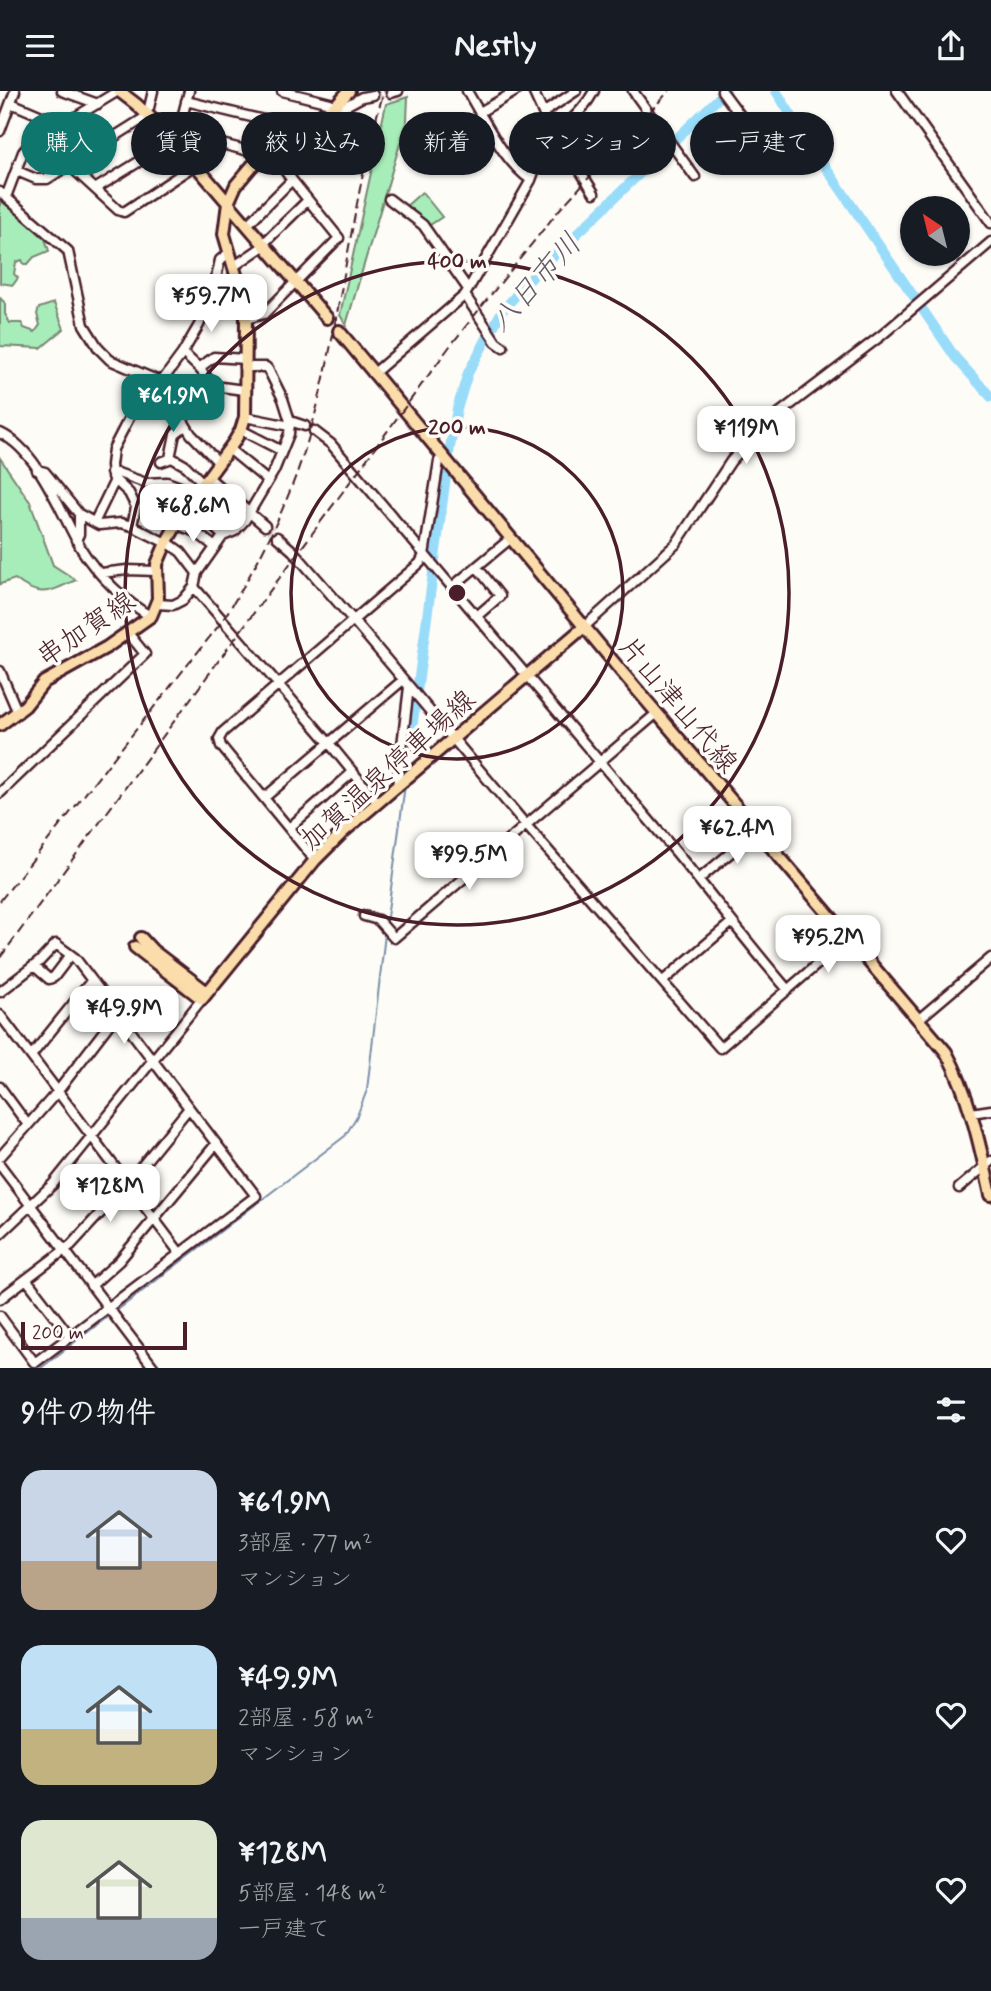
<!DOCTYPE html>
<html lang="ja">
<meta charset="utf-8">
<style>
:root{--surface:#171b24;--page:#242831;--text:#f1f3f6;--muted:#9ea1a6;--accent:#0f766e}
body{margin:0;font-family:Mynerve,"Klee One",sans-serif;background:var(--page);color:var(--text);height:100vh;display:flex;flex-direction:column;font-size:26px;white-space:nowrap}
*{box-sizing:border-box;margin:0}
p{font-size:23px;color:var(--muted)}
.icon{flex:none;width:38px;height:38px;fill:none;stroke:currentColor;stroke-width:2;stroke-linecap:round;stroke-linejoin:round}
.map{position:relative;height:1277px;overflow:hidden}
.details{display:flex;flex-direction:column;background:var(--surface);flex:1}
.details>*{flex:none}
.hud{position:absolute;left:21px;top:21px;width:950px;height:63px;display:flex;gap:14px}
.needle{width:46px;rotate:325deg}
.fabs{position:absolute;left:900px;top:105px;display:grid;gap:14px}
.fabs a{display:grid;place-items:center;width:70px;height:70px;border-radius:50%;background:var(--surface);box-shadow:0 2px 5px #0004;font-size:35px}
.scale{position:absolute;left:21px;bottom:18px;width:166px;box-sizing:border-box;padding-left:7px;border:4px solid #4a1f2b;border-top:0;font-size:19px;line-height:24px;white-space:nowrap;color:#4a1f2b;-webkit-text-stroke:5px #fdfcf7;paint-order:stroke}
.price{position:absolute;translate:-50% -60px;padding:0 16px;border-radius:14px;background:#fff;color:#222;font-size:23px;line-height:46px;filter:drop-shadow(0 2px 4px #0008)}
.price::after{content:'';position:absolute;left:50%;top:42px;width:21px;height:16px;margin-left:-10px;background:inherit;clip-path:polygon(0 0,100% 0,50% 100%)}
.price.active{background:var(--accent);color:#fff}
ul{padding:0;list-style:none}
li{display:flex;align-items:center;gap:21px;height:175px;padding:0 21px}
li span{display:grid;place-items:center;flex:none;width:196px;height:140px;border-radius:21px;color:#555}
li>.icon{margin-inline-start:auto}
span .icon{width:84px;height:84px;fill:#fffc;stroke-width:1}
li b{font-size:30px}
h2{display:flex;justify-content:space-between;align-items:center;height:84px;padding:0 21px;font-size:30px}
.tag{padding:0 24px;border-radius:32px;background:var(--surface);box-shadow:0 2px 5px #0004;font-size:24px;line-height:63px}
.tag.active{background:var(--accent);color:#fff}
header{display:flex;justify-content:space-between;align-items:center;height:91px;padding:0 21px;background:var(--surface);font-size:32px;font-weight:700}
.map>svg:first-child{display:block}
.green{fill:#a7edba;stroke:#788672;stroke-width:2}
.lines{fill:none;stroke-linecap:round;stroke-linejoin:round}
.stream{stroke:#7990a7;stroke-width:2}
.river{stroke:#98dcfa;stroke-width:10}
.minor-tunnel{stroke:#d9d0ce;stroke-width:8;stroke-dasharray:8 4;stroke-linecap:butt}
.minor-casing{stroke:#4a1f2b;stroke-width:13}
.major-casing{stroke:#4a1f2b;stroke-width:16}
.minor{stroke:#fdfcf7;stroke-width:8}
.major{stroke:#faddab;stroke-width:10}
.rail{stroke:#4a1f2b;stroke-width:2;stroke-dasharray:10 5;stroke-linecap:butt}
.ring{fill:none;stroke:#4a1f2b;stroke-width:3.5}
.labels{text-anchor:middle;stroke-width:7;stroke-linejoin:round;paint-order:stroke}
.street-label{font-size:28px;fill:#4a1f2b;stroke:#fdfcf7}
.water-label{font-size:30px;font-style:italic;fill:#615869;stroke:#fdfcf7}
.centre{fill:#4a1f2b;stroke:#fdfcf7;stroke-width:3.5}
.ring-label{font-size:21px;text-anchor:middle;font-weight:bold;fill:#4a1f2b;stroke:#fdfcf7;stroke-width:7;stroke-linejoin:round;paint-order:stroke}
</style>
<header><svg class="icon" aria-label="menu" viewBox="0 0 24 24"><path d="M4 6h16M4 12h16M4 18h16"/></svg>Nestly<svg class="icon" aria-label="share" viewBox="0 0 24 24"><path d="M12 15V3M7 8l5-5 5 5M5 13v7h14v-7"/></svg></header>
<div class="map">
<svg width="991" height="1277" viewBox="0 0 991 1277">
<rect width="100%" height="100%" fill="#fdfcf7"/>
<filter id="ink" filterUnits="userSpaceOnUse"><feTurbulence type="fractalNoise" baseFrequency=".0143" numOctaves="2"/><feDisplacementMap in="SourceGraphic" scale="14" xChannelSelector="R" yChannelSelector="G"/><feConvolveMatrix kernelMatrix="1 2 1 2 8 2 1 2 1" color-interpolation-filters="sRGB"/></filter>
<g filter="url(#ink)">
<!-- green -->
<path class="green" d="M408,6L407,29L346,234L340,224L386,13Z
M422,101L442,126L427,136L404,117Z
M0,105L42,139L49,160L34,166L28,173H24L22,169L16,171L14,183L18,187L13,194L0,192Z
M0,207L5,212V223L10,232H22L24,237L35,241L40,234L37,223L39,217L54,212L64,238L41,257L0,255Z
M0,367L30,411L53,474L76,489C49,501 40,508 15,488L0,493Z"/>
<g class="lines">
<!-- stream -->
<path class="stream" d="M406,681L411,645
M386,834L405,694
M115,1221L345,1045L357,1025L367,999L385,843
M41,1277L110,1224"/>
<!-- river -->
<path class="river" d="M776,0L803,43L955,266L991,306
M411,645L450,356L457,318L468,282L502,220L535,183L726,0"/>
<!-- minor-tunnel -->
<path class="minor-tunnel" d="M373,4L391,2
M265,435L277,446"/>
<defs>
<path id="minor" d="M62,0L98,13
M282,0L330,12L340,18L362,6L373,4
M467,0C484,28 504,71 531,89
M533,0L554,46L576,73L594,102
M633,0L695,86
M722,0L754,43
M897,0L991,132
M391,2L398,0
M186,10L292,36L297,41
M11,12L63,34
M145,20L149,17L153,0
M480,21L516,0
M543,22L576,0
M0,40L15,0
M178,42L257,62L262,66
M70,75L118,119L124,121L195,74
M17,80L36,88H47L149,24
M95,98L169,52L178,42L189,0
M0,101L68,160L84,234L99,258L110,269L159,290L191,343L219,372
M6,106L23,61L28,55L118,0
M389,108L423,134L468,198
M247,134L292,89L270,60
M263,153L308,109
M233,176L265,154
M465,204L496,251L503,256
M246,228L264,223L339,147L292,89
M183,262L199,277L214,295L244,299
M199,277L214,266L245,268
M373,283L465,204L531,89C536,74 544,57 554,46C569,30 584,19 594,0
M245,326L290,335
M290,330L305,335
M241,339L282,360
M314,340L331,353L676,761C714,807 749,854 788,899
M0,342C39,360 61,423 82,459C95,481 128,514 151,525
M229,358L268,390
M170,367L175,343L185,335
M161,371L172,367L186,375L203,392
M37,379L45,381L79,423L99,434L121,432L132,435L166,452
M111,382H118L146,392L167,391L196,402
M208,386L265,435
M189,412L223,445
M95,430L115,389
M176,433L196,441L215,456
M132,435L136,416L129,402L112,386L111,374L113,358L143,300L165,286L182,263L199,234L213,201L220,169L229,162
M277,446L293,460L354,530L526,734L720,957L849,846
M76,449L79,443V423
M167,451L181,461L197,482
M101,482L127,479L156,480
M194,496L329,652L403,589
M452,496L510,448
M157,513L173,514L183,509L194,496L197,482L223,445L235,440L245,429L274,380L289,343L290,330L283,308L268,278L266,276H244
M477,525L500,505L477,476
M584,536L676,453L731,370L765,333L882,244L991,151
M0,580L18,622
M397,696L409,596
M0,702L145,563L128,542
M264,707L329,652L378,712
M289,737L353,681
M315,769L221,655L219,648L223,641L420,472L424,464L439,370
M699,788L758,739
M364,825L378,829L394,847L657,622
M34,875L49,888L54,886L70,865
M663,890L731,832
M0,901L39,871L56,853L75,867L256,1105L36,1271H34L0,1225
M0,924L179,1161
M919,928L991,867
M31,965L92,889
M0,996L28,1034
M971,1022L991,1019
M0,1066L58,1000L117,923
M0,1074L154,1277
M959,1097L991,1070
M0,1143L53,1093L202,908
M27,1189L70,1245
M91,1195L119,1170L216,1053
M0,1208L71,1154L128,1092L189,1017"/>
<path id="major" d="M119,0L136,13L173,48L327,227
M339,240L621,580L946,961C970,1005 980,1055 991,1104
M0,634L25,615L44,591L107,556L151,525L158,508L157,473L166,452L189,412L234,351L241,339L245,326L246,227L239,194L224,143L228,112L236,94L252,75L288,46L334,16L349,0
M141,847L152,859L207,901
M135,856L202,908L315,769L342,742L584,536"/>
</defs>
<!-- minor casing -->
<use href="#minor" class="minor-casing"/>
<!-- major casing -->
<use href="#major" class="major-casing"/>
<!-- minor -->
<use href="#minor" class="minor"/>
<!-- major -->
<use href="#major" class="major"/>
<!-- rail -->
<path class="rail" d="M0,810L220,533C259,474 290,410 310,342C342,230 350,112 384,0
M0,867L450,255L559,119L669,0"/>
</g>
</g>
<!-- distance rings -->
<g class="ring">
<circle cx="457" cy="502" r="166"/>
<circle cx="457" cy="502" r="332"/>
</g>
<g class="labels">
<!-- street labels -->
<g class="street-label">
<text transform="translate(85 537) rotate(-34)" y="10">串加賀線</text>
<text transform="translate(679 613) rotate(50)" y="10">片山津山代線</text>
<text transform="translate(387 678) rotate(-42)" y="10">加賀温泉停車場線</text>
</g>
<!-- water labels -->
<g class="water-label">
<text transform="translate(535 191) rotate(-48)" y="10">八日市川</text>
</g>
</g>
<circle cx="457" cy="502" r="10" class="centre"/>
<g class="ring-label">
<text x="457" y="177">400 m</text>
<text x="457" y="343">200 m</text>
</g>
</svg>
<div class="fabs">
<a><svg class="needle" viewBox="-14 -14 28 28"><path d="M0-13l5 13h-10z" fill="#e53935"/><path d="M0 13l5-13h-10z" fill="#9ea1a6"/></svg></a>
</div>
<div class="scale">200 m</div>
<b class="price" style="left:211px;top:243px">¥59.7M</b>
<b class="price active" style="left:173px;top:343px">¥61.9M</b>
<b class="price" style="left:746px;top:375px">¥119M</b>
<b class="price" style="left:193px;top:453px">¥68.6M</b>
<b class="price" style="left:737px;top:775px">¥62.4M</b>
<b class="price" style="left:469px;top:801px">¥99.5M</b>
<b class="price" style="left:828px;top:884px">¥95.2M</b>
<b class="price" style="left:124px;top:955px">¥49.9M</b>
<b class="price" style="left:110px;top:1133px">¥128M</b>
<div class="hud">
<a class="tag active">購入</a>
<a class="tag">賃貸</a>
<a class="tag">絞り込み</a>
<a class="tag">新着</a>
<a class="tag">マンション</a>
<a class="tag">一戸建て</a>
</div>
</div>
<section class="details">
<h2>9件の物件<svg class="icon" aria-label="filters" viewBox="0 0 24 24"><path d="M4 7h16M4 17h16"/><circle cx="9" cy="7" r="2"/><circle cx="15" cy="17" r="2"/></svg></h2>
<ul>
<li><span style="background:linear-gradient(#c9d6e8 65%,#b9a48a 0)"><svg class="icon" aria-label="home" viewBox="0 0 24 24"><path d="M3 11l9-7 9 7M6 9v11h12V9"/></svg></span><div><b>¥61.9M</b><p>3部屋 · 77 m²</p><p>マンション</p></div><svg class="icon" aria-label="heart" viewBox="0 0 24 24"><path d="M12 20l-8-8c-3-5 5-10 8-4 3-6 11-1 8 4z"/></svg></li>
<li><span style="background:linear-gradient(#bfe0f5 60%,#c2b280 0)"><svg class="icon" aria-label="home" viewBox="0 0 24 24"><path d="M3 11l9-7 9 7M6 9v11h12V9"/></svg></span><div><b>¥49.9M</b><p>2部屋 · 58 m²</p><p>マンション</p></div><svg class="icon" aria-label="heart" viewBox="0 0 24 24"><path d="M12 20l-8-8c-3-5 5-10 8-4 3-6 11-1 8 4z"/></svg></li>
<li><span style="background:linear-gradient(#dfe7d0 70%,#9aa5b1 0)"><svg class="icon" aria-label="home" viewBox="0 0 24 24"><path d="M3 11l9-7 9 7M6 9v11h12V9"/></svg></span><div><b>¥128M</b><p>5部屋 · 148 m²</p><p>一戸建て</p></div><svg class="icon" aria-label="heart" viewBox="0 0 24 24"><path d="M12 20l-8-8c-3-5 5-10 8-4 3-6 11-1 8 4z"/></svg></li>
</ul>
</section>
